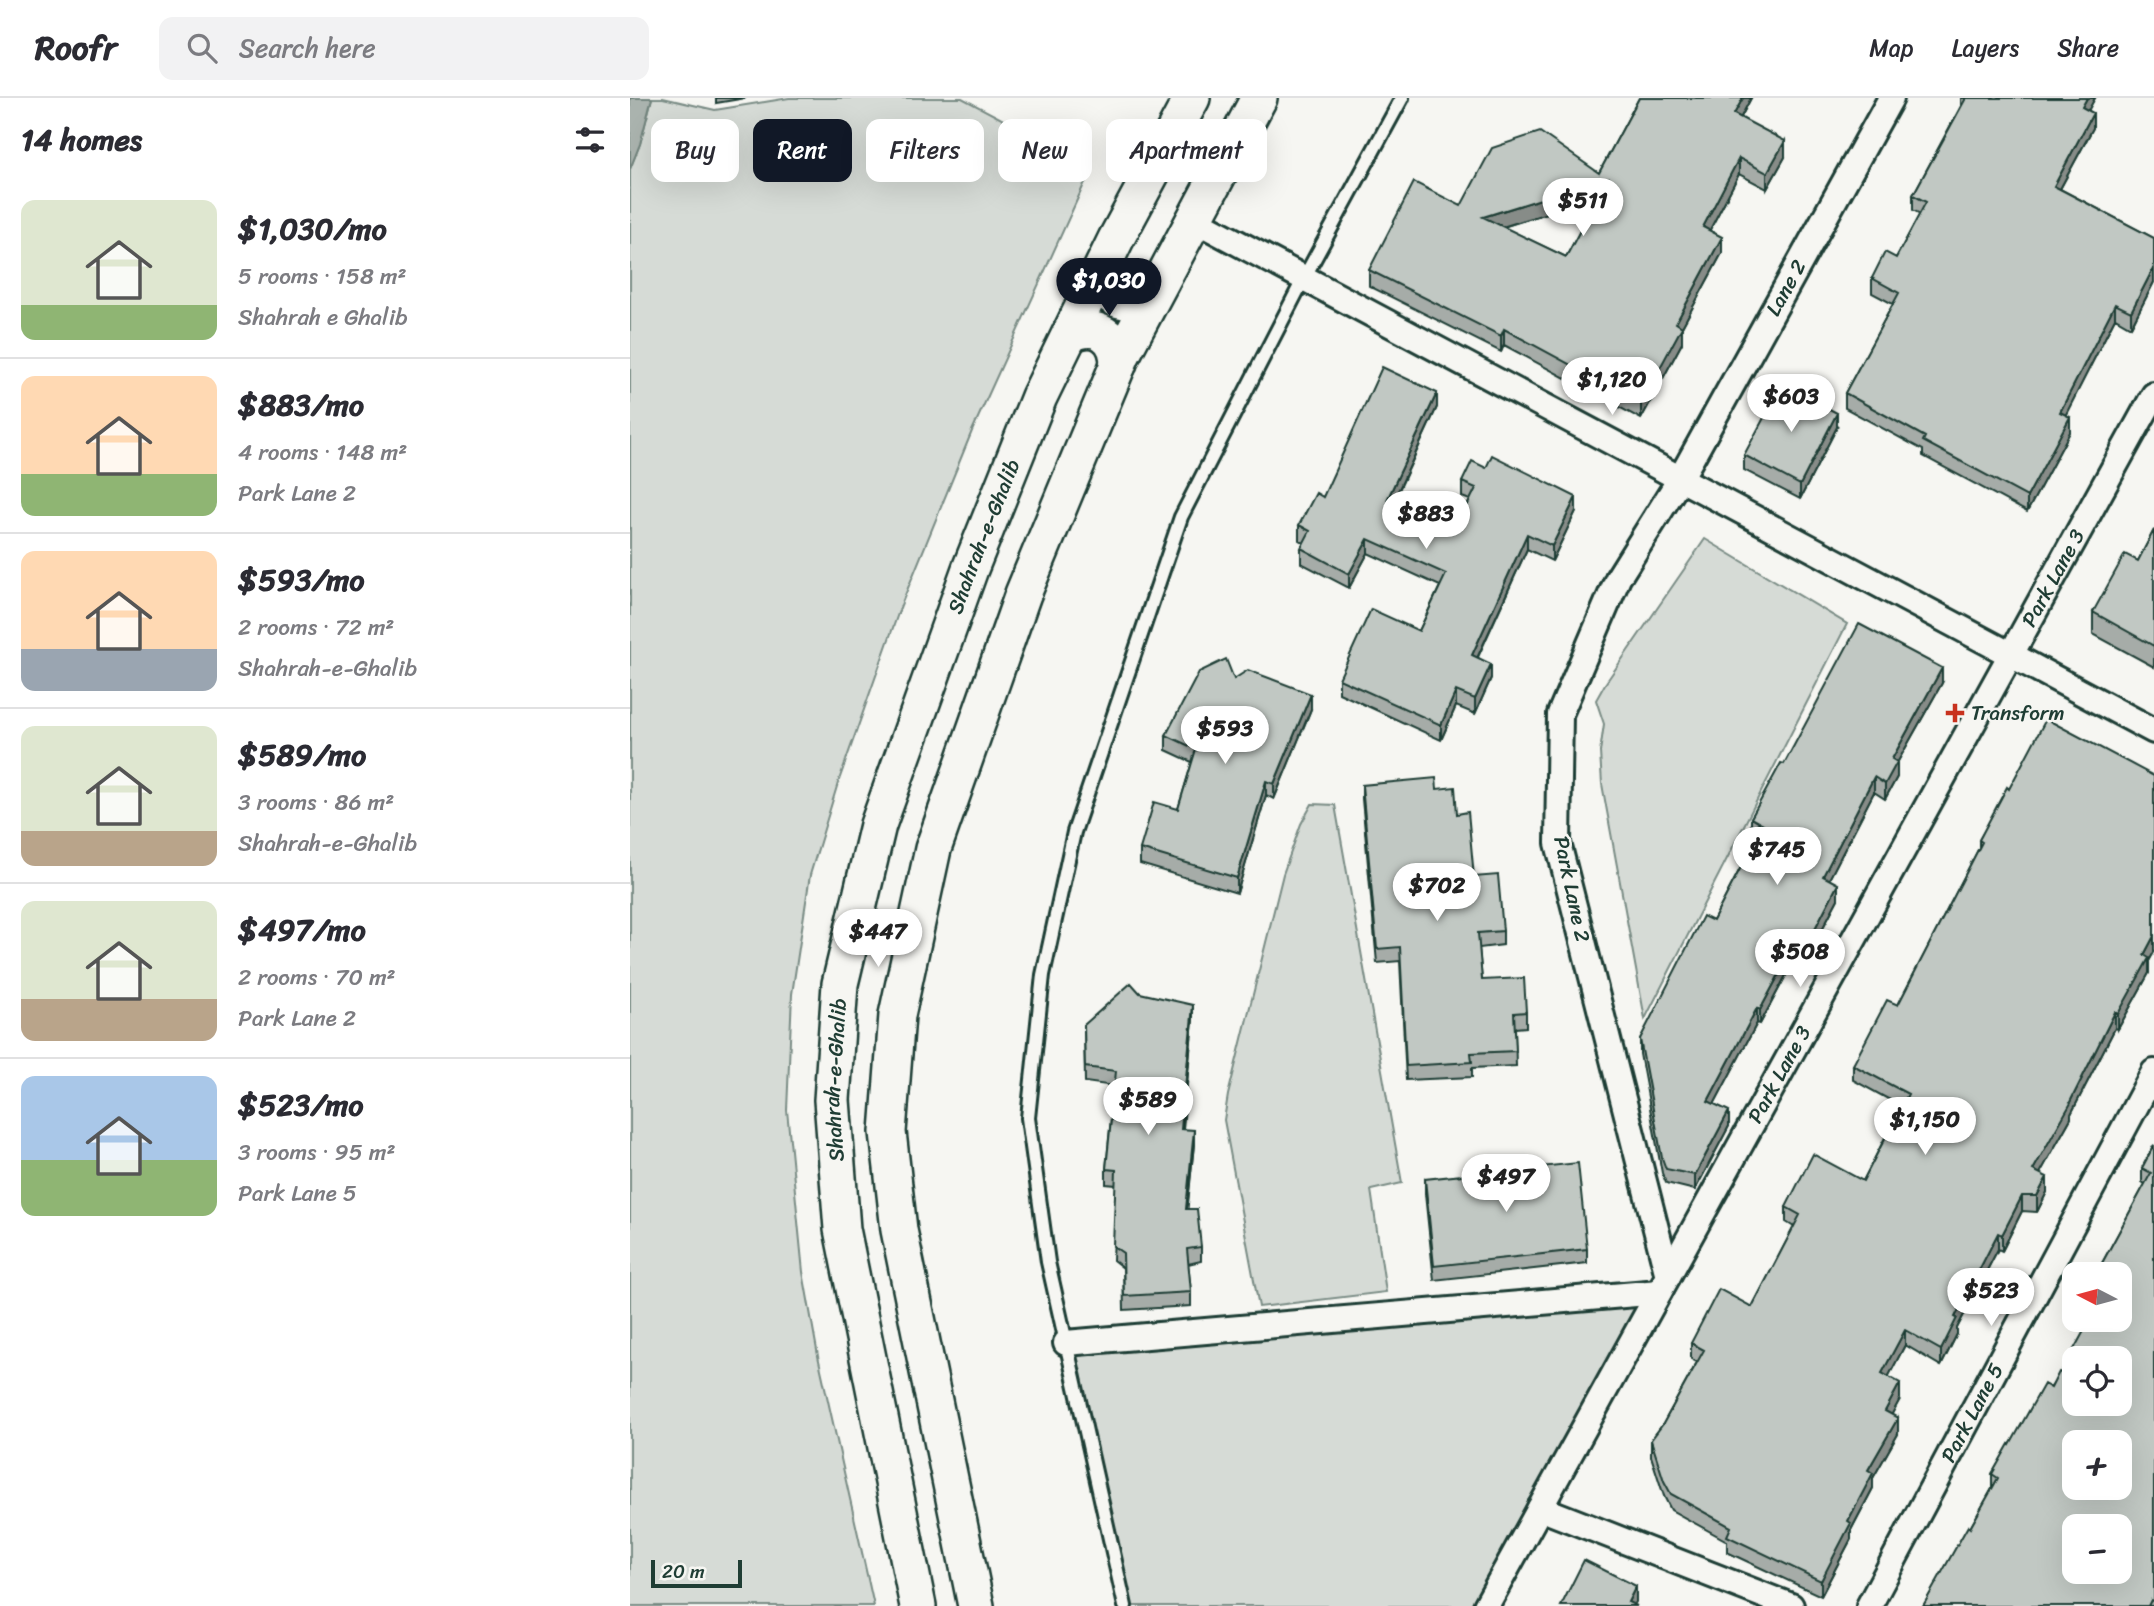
<!DOCTYPE html>
<meta charset="utf-8">
<style>
:root{--surface:#fff;--page:#f2f2f3;--text:#2b2b33;--muted:#7c7c81;--line:#e1e1e2;--accent:#111827}
body{margin:0;font-family:Sriracha,sans-serif;background:var(--page);color:var(--text);height:100vh;display:flex;flex-direction:column;font-size:26px;white-space:nowrap}
*{box-sizing:border-box;margin:0}
p{font-size:23px;color:var(--muted)}
.icon{flex:none;width:38px;height:38px;fill:none;stroke:currentColor;stroke-width:2;stroke-linecap:round;stroke-linejoin:round}
.map{position:relative;flex:1;overflow:hidden}
.side{display:flex;flex-direction:column;background:var(--surface);width:630px}
.side>*{flex:none}
.hud{position:absolute;left:21px;top:21px;width:665px;height:63px;display:flex;gap:14px}
.needle{width:46px;rotate:276deg}
.buttons{position:absolute;left:1432px;top:1164px;display:grid;gap:14px}
.buttons a{display:grid;place-items:center;width:70px;height:70px;border-radius:14px;background:var(--surface);box-shadow:0 7px 28px #0002;font-size:35px}
.scale{position:absolute;left:21px;bottom:18px;width:91px;box-sizing:border-box;padding-left:7px;border:4px solid #1f3d34;border-top:0;font-size:19px;line-height:24px;white-space:nowrap;color:#1f3d34;-webkit-text-stroke:5px #f6f6f2;paint-order:stroke}
.price{position:absolute;translate:-50% -60px;padding:0 16px;border-radius:24px;background:#fff;color:#222;font-size:23px;line-height:46px;filter:drop-shadow(0 2px 4px #0008)}
.price::after{content:'';position:absolute;left:50%;top:42px;width:21px;height:16px;margin-left:-10px;background:inherit;clip-path:polygon(0 0,100% 0,50% 100%)}
.price.active{background:var(--accent);color:#fff}
ul{padding:0;list-style:none}
li{display:flex;align-items:center;gap:21px;height:175px;padding:0 21px}
li+li{border-top:2px solid var(--line)}
li span{display:grid;place-items:center;flex:none;width:196px;height:140px;border-radius:14px;color:#555}
li>.icon{margin-inline-start:auto}
span .icon{width:84px;height:84px;fill:#fffc;stroke-width:1}
li b{font-size:30px}
h2{display:flex;justify-content:space-between;align-items:center;height:84px;padding:0 21px;font-size:30px}
.pill{padding:0 24px;border-radius:14px;background:var(--surface);box-shadow:0 7px 28px #0002;font-size:24px;line-height:63px}
.pill.active{background:var(--accent);color:#fff}
header{display:flex;align-items:center;gap:42px;box-sizing:border-box;height:98px;padding:0 35px;background:var(--surface);border-bottom:2px solid var(--line)}
header strong{font-size:33px}
nav{display:flex;gap:38px;margin-inline-start:auto;font-size:24px}
.search{width:490px;height:63px;background:var(--page);display:flex;align-items:center;gap:18px;box-sizing:border-box;padding:0 24px;border-radius:14px;color:var(--muted);font-size:26px}
main{display:flex;flex:1;min-height:0}
.map>svg:first-child{display:block}
.green{fill:#d6dbd6;stroke:#7a8c85;stroke-width:2}
.water{fill:#aab3ae;stroke:#72847d;stroke-width:2}
.lines{fill:none;stroke-linecap:round;stroke-linejoin:round}
.service-casing{stroke:#1f3d34;stroke-width:18}
.minor-casing{stroke:#1f3d34;stroke-width:30}
.secondary-casing{stroke:#1f3d34;stroke-width:40}
.service{stroke:#f6f6f2;stroke-width:12}
.minor{stroke:#f6f6f2;stroke-width:24}
.secondary{stroke:#f6f6f2;stroke-width:35}
.wall{fill:#a6aca8;stroke:#1f3d34;stroke-width:2;fill-rule:evenodd}
.shaded-wall{fill:#878c88;stroke:#1f3d34;stroke-width:2}
.building{fill:#c1c8c3;stroke:#1f3d34;stroke-width:2;fill-rule:evenodd}
.poi-dot{fill:#c8321e;stroke:#f6f6f2;stroke-width:2.5}
.labels{text-anchor:middle;stroke-width:5;stroke-linejoin:round;paint-order:stroke}
.street-label{font-size:21px;fill:#1f3d34;stroke:#f6f6f2}
.poi-label{font-size:21px;fill:#1f3d34;stroke:#f6f6f2;text-anchor:start}
</style>
<header>
<strong>Roofr</strong>
<div class="search"><svg class="icon" aria-label="search" viewBox="0 0 24 24"><circle cx="10" cy="10" r="6"/><path d="M15 15l6 6"/></svg>Search here</div>
<nav><a>Map</a><a>Layers</a><a>Share</a></nav>
</header>
<main>
<section class="side">
<h2>14 homes<svg class="icon" aria-label="filters" viewBox="0 0 24 24"><path d="M4 7h16M4 17h16"/><circle cx="9" cy="7" r="2"/><circle cx="15" cy="17" r="2"/></svg></h2>
<ul>
<li><span style="background:linear-gradient(#dfe7d0 75%,#8fb573 0)"><svg class="icon" aria-label="home" viewBox="0 0 24 24"><path d="M3 11l9-7 9 7M6 9v11h12V9"/></svg></span><div><b>$1,030/mo</b><p>5 rooms · 158 m²</p><p>Shahrah e Ghalib</p></div></li>
<li><span style="background:linear-gradient(#ffd9b3 70%,#8fb573 0)"><svg class="icon" aria-label="home" viewBox="0 0 24 24"><path d="M3 11l9-7 9 7M6 9v11h12V9"/></svg></span><div><b>$883/mo</b><p>4 rooms · 148 m²</p><p>Park Lane 2</p></div></li>
<li><span style="background:linear-gradient(#ffd9b3 70%,#9aa5b1 0)"><svg class="icon" aria-label="home" viewBox="0 0 24 24"><path d="M3 11l9-7 9 7M6 9v11h12V9"/></svg></span><div><b>$593/mo</b><p>2 rooms · 72 m²</p><p>Shahrah-e-Ghalib</p></div></li>
<li><span style="background:linear-gradient(#dfe7d0 75%,#b9a48a 0)"><svg class="icon" aria-label="home" viewBox="0 0 24 24"><path d="M3 11l9-7 9 7M6 9v11h12V9"/></svg></span><div><b>$589/mo</b><p>3 rooms · 86 m²</p><p>Shahrah-e-Ghalib</p></div></li>
<li><span style="background:linear-gradient(#dfe7d0 70%,#b9a48a 0)"><svg class="icon" aria-label="home" viewBox="0 0 24 24"><path d="M3 11l9-7 9 7M6 9v11h12V9"/></svg></span><div><b>$497/mo</b><p>2 rooms · 70 m²</p><p>Park Lane 2</p></div></li>
<li><span style="background:linear-gradient(#a9c7e8 60%,#8fb573 0)"><svg class="icon" aria-label="home" viewBox="0 0 24 24"><path d="M3 11l9-7 9 7M6 9v11h12V9"/></svg></span><div><b>$523/mo</b><p>3 rooms · 95 m²</p><p>Park Lane 5</p></div></li>
</ul>
</section>
<div class="map">
<svg width="1524" height="1508" viewBox="0 0 1524 1508">
<rect width="100%" height="100%" fill="#f6f6f2"/>
<filter id="ink" filterUnits="userSpaceOnUse"><feTurbulence type="fractalNoise" baseFrequency=".0143" numOctaves="2"/><feDisplacementMap in="SourceGraphic" scale="14" xChannelSelector="R" yChannelSelector="G"/><feConvolveMatrix kernelMatrix="1 2 1 2 8 2 1 2 1" color-interpolation-filters="sRGB"/></filter>
<g filter="url(#ink)">
<!-- green -->
<path class="green" d="M22,0H33L85,12L159,0H332L462,69L342,333L271,507L208,685L180,777L162,896L157,1012L173,1174L188,1258L244,1508H0V71L10,46Z
M1075,441L1217,526L1015,921L972,686L970,654L974,626L966,602L975,586Z
M682,706L705,707L772,1085L741,1092L756,1194L629,1209L594,1022L598,997L653,776L671,726Z
M1024,1203L856,1508H495L438,1256Z"/>
<!-- water -->
<path class="water" d="M0,0H22L10,46L0,71Z"/>
<g class="lines">
<defs>
<path id="service" d="M495,1508L418,1164L398,1020L413,877L444,734L551,419L674,180L772,0"/>
<g id="minor">
<path d="M563,121L1524,633"/>
<path id="s1" d="M1038,1178L928,745L930,616L988,480L1050,381L1261,0"/>
<path d="M436,1245L1029,1194"/>
<path d="M910,1410L1161,1508"/>
<path id="s2" d="M856,1508L1524,297"/>
<path id="s3" d="M1239,1508L1524,974"/>
</g>
<g id="secondary">
<path d="M468,179C479,205 496,207 521,200"/>
<path d="M440,237C466,223 488,238 488,267"/>
<path id="s4" d="M288,1508L212,1131L202,1002L210,886L248,727L340,471L409,299L486,141L562,0"/>
<path d="M346,1508L269,1132L258,1034L267,917L303,751L393,496L492,257L629,0"/>
</g>
</defs>
<!-- service casing -->
<use href="#service" class="service-casing"/>
<!-- minor casing -->
<use href="#minor" class="minor-casing"/>
<!-- secondary casing -->
<use href="#secondary" class="secondary-casing"/>
<!-- service -->
<use href="#service" class="service"/>
<!-- minor -->
<use href="#minor" class="minor"/>
<!-- secondary -->
<use href="#secondary" class="secondary"/>
</g>
<!-- wall -->
<path class="wall" d="M86,0H116L86,5Z
M1009,0H1121L1111,19L1155,59L1137,91L1109,76L1079,133L1092,155L1052,229V245L1011,321L874,247L871,254L739,188V172L831,108L969,75ZM968,99L936,159L873,129Z
M1331,0H1465L1458,12L1463,30L1430,91L1524,140V184L1501,229L1485,220L1435,317L1440,334L1397,414L1293,358V352L1215,310V295L1263,206L1242,195V180L1266,160L1290,116L1283,112V97L1331,8Z
M807,309L763,405L825,433L840,402L832,399V384L946,413L922,463L897,451L848,559L861,580L845,616L826,608L811,642L709,595V581L789,533L810,488L738,455L719,490L671,465V450L674,445L669,442V427L693,399Z
M1207,329L1170,401L1114,372V357Z
M1524,432V569L1463,536V514L1508,463Z
M604,581L681,611L644,701L636,697L607,795L510,766V751L548,711L562,664L536,652V637Z
M1312,585L1267,665V679L1255,701L1244,694L1199,781L1208,801L1178,858L1169,853L1130,926L1127,925L1084,1006L1099,1028L1065,1092L1036,1085L1032,1075L1010,956V941L1083,823L1127,738L1121,735V720L1154,666Z
M1524,678V854L1519,863V875L1488,931L1485,930L1441,1016V1020L1410,1075L1417,1094L1407,1114L1392,1113L1372,1153L1368,1151L1327,1230V1236L1311,1268L1275,1247L1258,1279L1270,1301L1261,1317L1268,1336L1243,1380V1390L1221,1432V1441L1191,1498L1097,1454V1443L1041,1412L1034,1398L1021,1358V1342L1033,1326L1067,1264L1061,1261V1245L1122,1209L1164,1129L1156,1124V1109L1233,1083L1271,1008L1223,982V967L1268,907L1349,750V742L1379,691Z
M732,687L807,691L827,716L844,779L873,833V847L849,850L852,882L896,914V929L885,930L886,968L842,970V979L776,982L770,863L747,865L732,701Z
M510,895L563,921L553,1031L564,1046L557,1111L571,1149V1163L558,1166L561,1194V1208L494,1212L493,1170L483,1162L486,1087L476,1086V1071L484,988L455,984L454,927Z
M1524,1047V1508H1293L1340,1430L1362,1391V1376L1380,1347L1431,1275L1489,1176H1471V1167L1515,1086L1512,1084V1070Z
M795,1081L957,1151V1165L804,1182L795,1096Z"/>
<!-- shaded-wall -->
<path class="shaded-wall" d="M1113,0H1121L1104,32V16Z
M1457,0H1465L1452,24V9Z
M1463,15V30L1424,102V88Z
M1155,43V59L1137,91V75Z
M1109,60V76L1073,145V129Z
M978,80V96L853,135V119Z
M1092,139V155L1052,229V245L1011,321V305L1046,225Z
M1524,169V184L1501,229V214Z
M1485,206V220L1430,328V314Z
M874,231V247L871,254V238Z
M807,295V309L757,417V402Z
M1207,315V329L1170,401V387Z
M1440,319V334L1397,414V399Z
M946,399V413L922,463V448Z
M897,436V451L842,571V557Z
M738,441V455L719,490V476Z
M861,566V580L845,616V601Z
M1312,570V585L1267,665V679L1255,701V686L1262,661Z
M826,593V608L811,642V627Z
M681,596V611L644,701V686Z
M1244,679V694L1193,793V778Z
M636,683V697L607,795V780Z
M1208,786V801L1178,858V844Z
M1524,838V854L1519,863V875L1488,931V916L1514,857Z
M1169,839V853L1130,926V912Z
M563,907V921L551,1045V1031Z
M1127,910V925L1078,1018V1003Z
M1485,914V930L1441,1016V1020L1403,1088V1072L1440,1004Z
M1099,1013V1028L1065,1092V1077Z
M564,1032V1046L556,1126V1111Z
M1417,1079V1094L1407,1114V1098Z
M1392,1098V1113L1372,1153V1137Z
M1368,1135V1151L1327,1230V1236L1311,1268V1252L1325,1219Z
M1275,1232V1247L1252,1291V1275Z
M1270,1285V1301L1255,1329V1313Z
M1268,1320V1336L1243,1380V1390L1221,1432V1441L1191,1498V1483L1218,1423L1238,1372Z
M1006,1488V1504L1003,1508L998,1504Z"/>
<!-- building -->
<path class="building" d="M1009,0H1113L1104,16L1155,43L1137,75L1109,60L1073,129L1092,139L1046,225L1052,229L1011,305L874,231L871,238L739,172L784,84L831,108L862,50L910,34L969,75ZM978,80L936,159L853,119Z
M1336,0H1457L1452,9L1463,15L1424,88L1524,140V169L1501,214L1485,206L1430,314L1440,319L1397,399L1293,343L1295,339L1215,295L1269,195L1242,180L1255,154L1266,160L1296,104L1283,97Z
M752,269L807,295L757,402L825,433L846,390L832,384L842,363L856,370L862,357L946,399L922,448L897,436L842,557L861,566L845,601L826,593L811,627L709,581L741,511L789,533L816,476L738,441L719,476L671,450L680,433L669,427L686,395L693,399Z
M1152,286L1207,315L1170,387L1114,357Z
M1524,432V548L1463,514L1495,456L1508,463Z
M1229,526L1312,570L1262,661L1267,664L1255,686L1244,679L1193,778L1208,786L1178,844L1169,839L1130,912L1127,910L1078,1003L1099,1013L1065,1077L1036,1071L1032,1060L1010,941L1073,818L1083,823L1133,727L1121,720L1151,665L1154,666Z
M596,561L604,581L618,572L681,596L644,686L636,683L607,780L510,751L524,704L548,711L566,651L536,637L569,574Z
M1416,621L1524,678V838L1514,857L1519,860L1488,916L1485,914L1440,1004L1441,1005L1403,1072L1417,1079L1407,1098H1392L1372,1137L1368,1135L1325,1219L1327,1220L1311,1252L1275,1232L1252,1275L1270,1285L1255,1313L1268,1320L1238,1372L1243,1375L1218,1423L1221,1425L1191,1483L1097,1438L1101,1429L1041,1396L1034,1383L1021,1342L1033,1326L1074,1252L1061,1245L1089,1191L1122,1209L1170,1117L1156,1109L1183,1056L1233,1083L1278,996L1223,967L1257,902L1268,907L1352,744L1349,742L1377,689L1379,691Z
M806,680L807,691L825,689L827,716L838,714L844,779L868,777L873,833L848,835L852,882L894,880L896,914L884,915L886,953L841,955L842,964L776,968L770,849L747,851L732,687Z
M501,885L510,895L563,907L551,1031L564,1032L556,1111H567L571,1149L557,1151L561,1194L494,1198L493,1155L483,1148L486,1072L476,1071L486,973L455,969L454,927Z
M1524,1047V1504L1521,1502L1518,1508H1293L1338,1428L1340,1430L1368,1380L1362,1376L1379,1346L1380,1347L1414,1286L1421,1290L1429,1274L1431,1275L1460,1222H1489V1176H1486L1471,1167L1521,1075L1512,1070ZM1444,1260H1489V1306H1444ZM1444,1344H1489V1390H1444ZM1444,1428H1489V1474H1444Z
M948,1065L957,1151L804,1168L795,1081Z
M954,1462L1006,1488L998,1504L1007,1508H931Z"/>
</g>
<!-- markers -->
<path class="poi-dot" d="M1321.5 604.5h7v7h7v7h-7v7h-7v-7h-7v-7h7z"/>
<g class="labels">
<!-- street labels -->
<g class="street-label">
<text dy="7" stroke="none"><textPath href="#s1" startOffset="1059">Lane 2</textPath></text>
<text dy="7" stroke="none"><textPath href="#s4" startOffset="1101">Shahrah-e-Ghalib</textPath></text>
<text dy="7" stroke="none"><textPath href="#s2" startOffset="1174">Park Lane 3</textPath></text>
<text transform="translate(942 791) rotate(78)" y="7">Park Lane 2</text>
<text dy="7" stroke="none"><textPath href="#s2" startOffset="607">Park Lane 3</textPath></text>
<text dy="7" stroke="none"><textPath href="#s4" startOffset="534">Shahrah-e-Ghalib</textPath></text>
<text dy="7" stroke="none"><textPath href="#s3" startOffset="219">Park Lane 5</textPath></text>
</g>
<!-- poi labels -->
<g class="poi-label">
<text x="1341" y="622">Transform</text>
</g>
</g>
</svg>
<div class="buttons">
<a><svg class="needle" viewBox="-14 -14 28 28"><path d="M0-13l5 13h-10z" fill="#e53935"/><path d="M0 13l5-13h-10z" fill="#7c7c81"/></svg></a>
<a><svg class="icon" aria-label="locate" viewBox="0 0 24 24"><circle cx="12" cy="12" r="6"/><path d="M12 2v4M12 18v4M2 12h4M18 12h4"/></svg></a>
<a>+</a>
<a>−</a>
</div>
<div class="scale">20 m</div>
<b class="price" style="left:953px;top:140px">$511</b>
<b class="price active" style="left:479px;top:220px">$1,030</b>
<b class="price" style="left:982px;top:319px">$1,120</b>
<b class="price" style="left:1161px;top:336px">$603</b>
<b class="price" style="left:796px;top:453px">$883</b>
<b class="price" style="left:595px;top:668px">$593</b>
<b class="price" style="left:1147px;top:789px">$745</b>
<b class="price" style="left:807px;top:825px">$702</b>
<b class="price" style="left:248px;top:871px">$447</b>
<b class="price" style="left:1170px;top:891px">$508</b>
<b class="price" style="left:518px;top:1039px">$589</b>
<b class="price" style="left:1295px;top:1059px">$1,150</b>
<b class="price" style="left:876px;top:1116px">$497</b>
<b class="price" style="left:1361px;top:1230px">$523</b>
<div class="hud">
<a class="pill">Buy</a>
<a class="pill active">Rent</a>
<a class="pill">Filters</a>
<a class="pill">New</a>
<a class="pill">Apartment</a>
</div>
</div>
</main>
